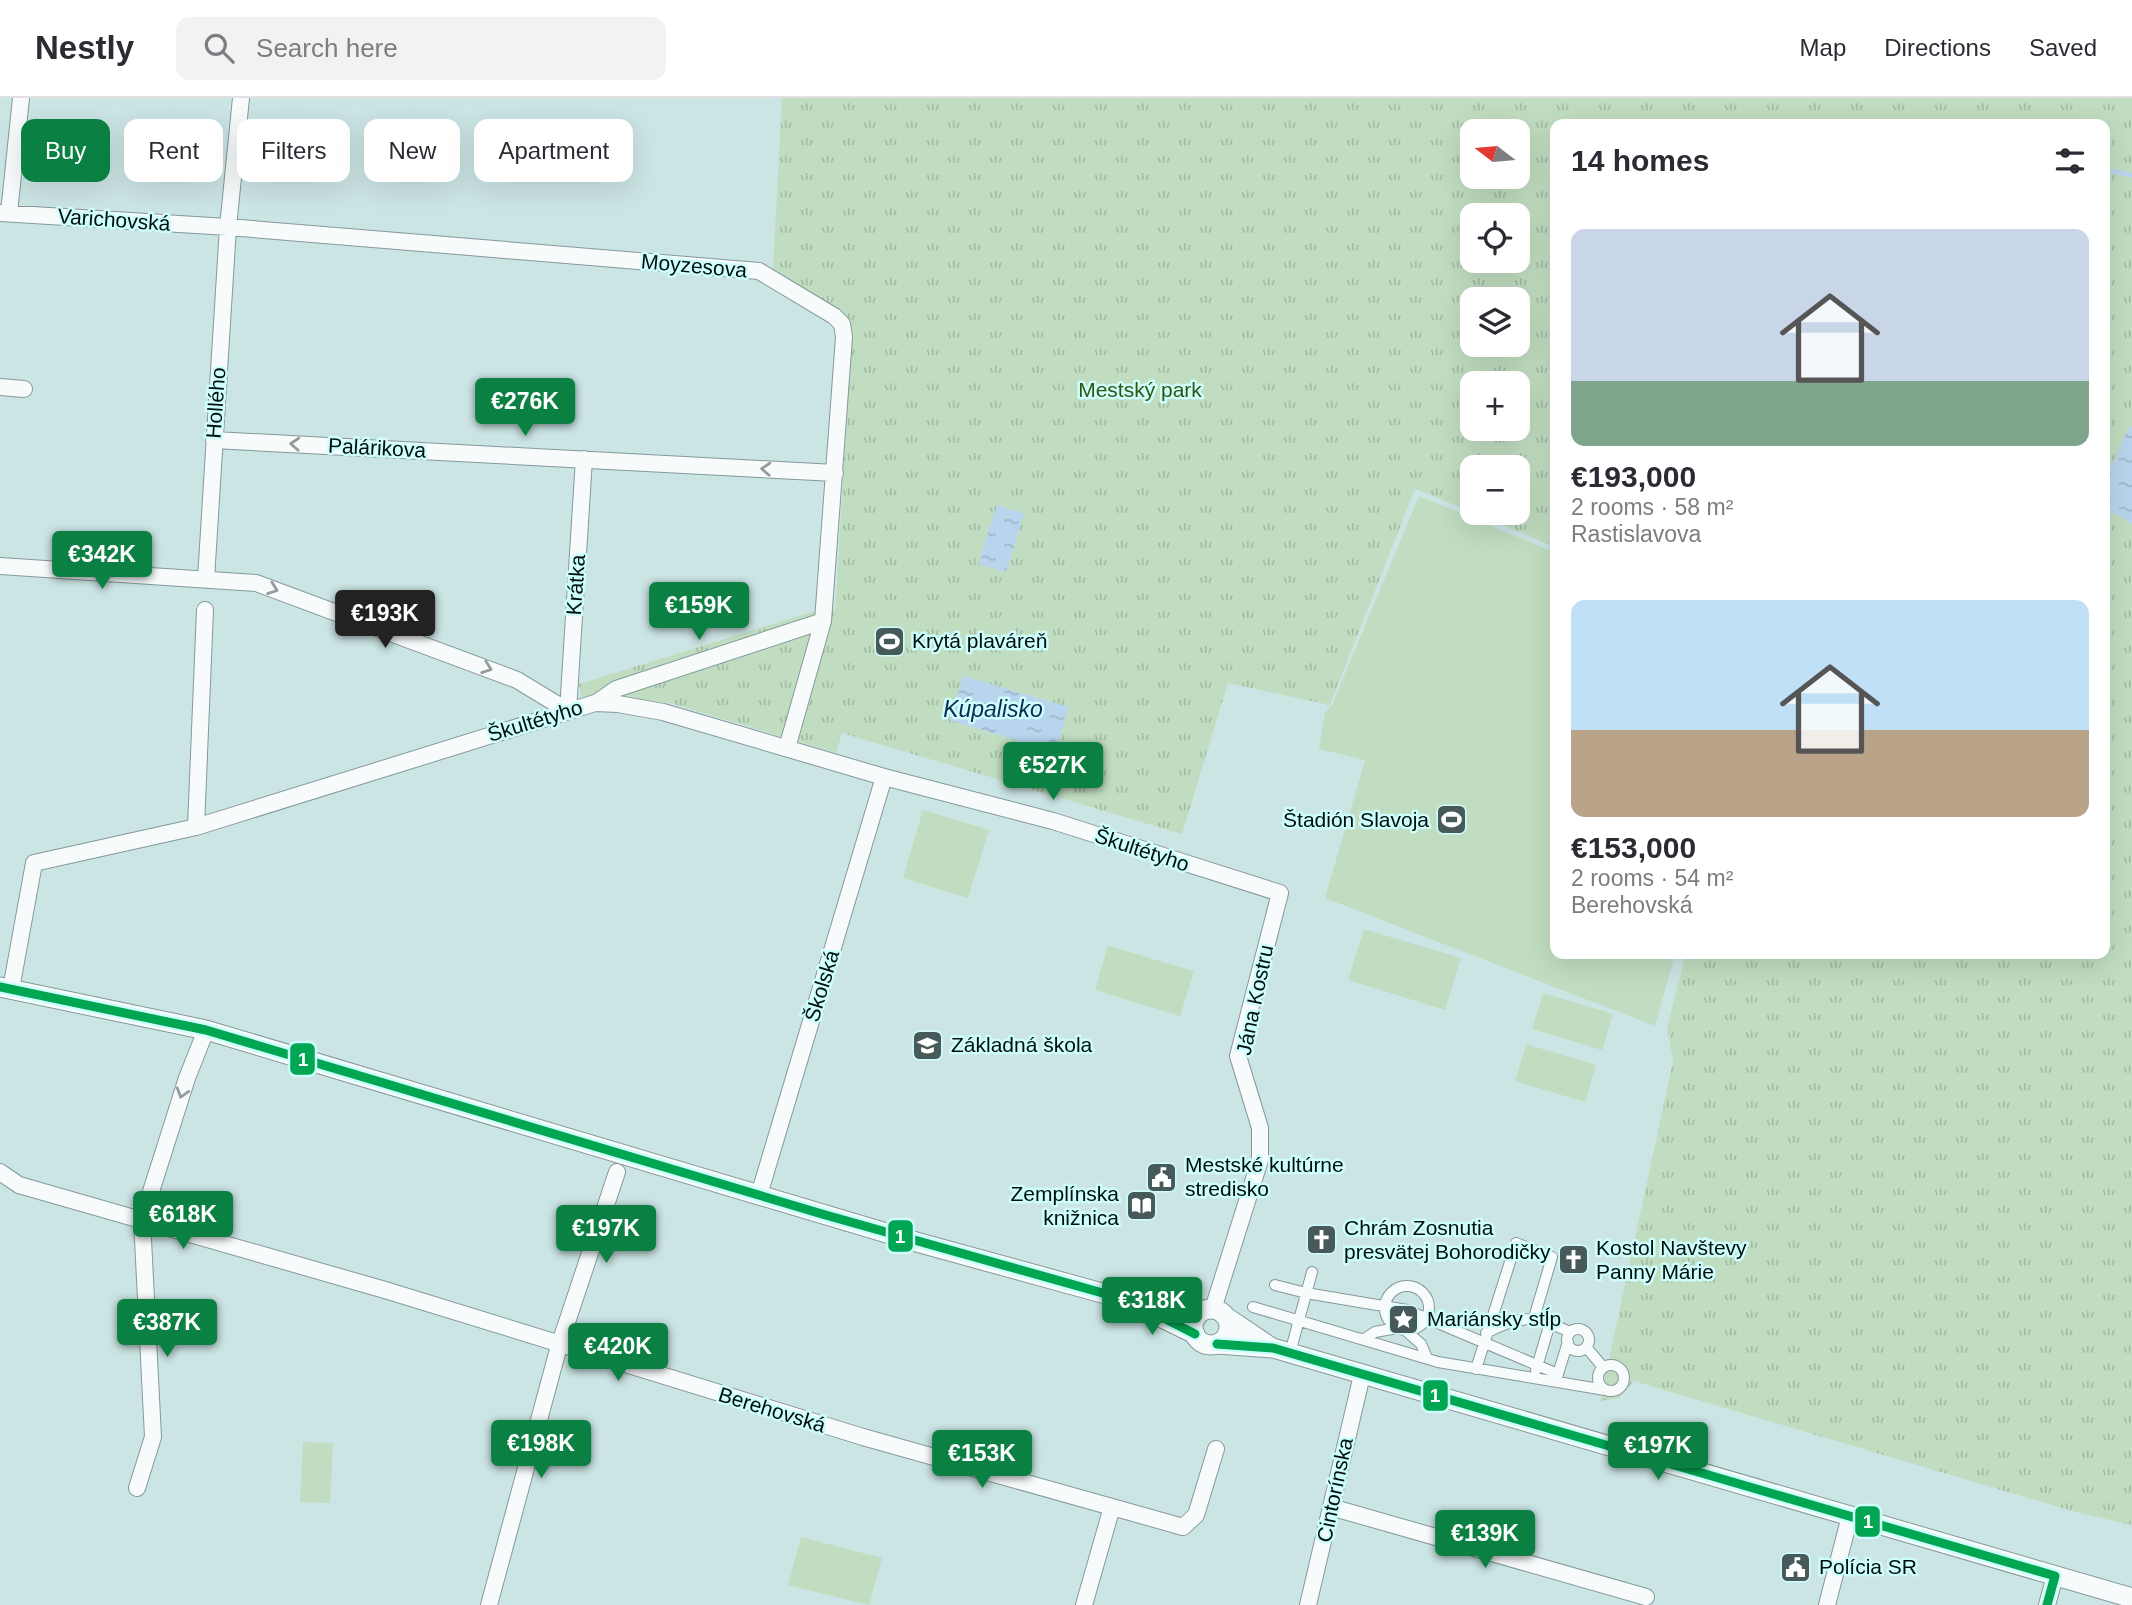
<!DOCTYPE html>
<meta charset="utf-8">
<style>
:root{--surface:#fff;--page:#f2f2f3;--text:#2b2b33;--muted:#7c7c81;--line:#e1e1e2;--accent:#0b8043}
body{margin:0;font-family:Arial,sans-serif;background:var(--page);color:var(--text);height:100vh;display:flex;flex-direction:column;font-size:26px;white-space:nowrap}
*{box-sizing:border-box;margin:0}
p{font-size:23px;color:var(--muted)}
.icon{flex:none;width:38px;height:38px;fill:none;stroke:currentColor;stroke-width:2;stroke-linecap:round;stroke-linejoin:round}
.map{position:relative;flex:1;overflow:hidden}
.sheet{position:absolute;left:1550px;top:21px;width:560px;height:840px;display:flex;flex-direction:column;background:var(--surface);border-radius:14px;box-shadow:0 7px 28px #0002}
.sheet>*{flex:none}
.guide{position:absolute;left:21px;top:21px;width:665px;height:63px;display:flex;gap:14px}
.needle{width:46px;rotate:286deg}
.buttons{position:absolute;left:1460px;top:21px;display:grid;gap:14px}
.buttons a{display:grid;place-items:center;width:70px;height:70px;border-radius:14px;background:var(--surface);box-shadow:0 7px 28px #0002;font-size:35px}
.price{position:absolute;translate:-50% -60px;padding:0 16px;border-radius:7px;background:var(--accent);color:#fff;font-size:23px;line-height:46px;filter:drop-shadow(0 2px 4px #0008)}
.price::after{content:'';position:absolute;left:50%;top:42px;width:21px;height:16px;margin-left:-10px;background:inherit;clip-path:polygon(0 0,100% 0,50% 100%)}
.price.current{background:#222;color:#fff}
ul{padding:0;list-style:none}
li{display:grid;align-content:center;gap:14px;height:371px;padding:0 21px}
li span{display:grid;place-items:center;height:217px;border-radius:14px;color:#555}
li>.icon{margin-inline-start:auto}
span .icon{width:126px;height:126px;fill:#fffc;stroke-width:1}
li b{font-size:30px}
h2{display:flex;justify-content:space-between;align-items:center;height:84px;padding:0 21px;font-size:30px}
.chip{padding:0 24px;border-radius:14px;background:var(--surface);box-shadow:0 7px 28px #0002;font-size:24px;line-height:63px}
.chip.current{background:var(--accent);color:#fff}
header{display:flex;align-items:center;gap:42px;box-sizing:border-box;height:98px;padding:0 35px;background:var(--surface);border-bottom:2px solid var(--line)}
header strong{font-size:33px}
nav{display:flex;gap:38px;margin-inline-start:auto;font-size:24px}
.search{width:490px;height:63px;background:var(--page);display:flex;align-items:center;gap:18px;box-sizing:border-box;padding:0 24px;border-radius:14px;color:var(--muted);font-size:26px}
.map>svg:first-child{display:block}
.grass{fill:#c1ddc1}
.park{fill:url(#park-tufts);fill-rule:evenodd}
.water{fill:url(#water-ripples)}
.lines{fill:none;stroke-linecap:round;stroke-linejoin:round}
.stream{stroke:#b9d5ee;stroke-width:4.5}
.pedestrian-casing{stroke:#859999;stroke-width:12}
.minor-casing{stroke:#859999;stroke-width:18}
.tertiary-casing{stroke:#859999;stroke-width:21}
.pedestrian{stroke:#f7fbfb;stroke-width:10}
.minor{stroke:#f7fbfb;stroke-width:16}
.tertiary{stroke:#f7fbfb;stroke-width:19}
.bus-1-casing{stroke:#cdfefc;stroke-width:14}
.bus-1{stroke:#00a651;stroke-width:9}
.oneway{stroke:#949c9c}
.labels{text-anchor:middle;stroke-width:5;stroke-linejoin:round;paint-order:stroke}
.street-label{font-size:21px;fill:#000e0e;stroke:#cdfefc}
.park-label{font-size:21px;fill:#315610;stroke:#cdfefc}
.poi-label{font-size:21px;fill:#000e0e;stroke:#cdfefc;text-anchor:start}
.water-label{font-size:23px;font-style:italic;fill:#0a2b51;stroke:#cdfefc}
.line-badge{stroke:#cdfefc;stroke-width:2.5}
.badge-label{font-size:19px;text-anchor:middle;font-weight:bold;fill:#fff}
</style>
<header>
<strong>Nestly</strong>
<div class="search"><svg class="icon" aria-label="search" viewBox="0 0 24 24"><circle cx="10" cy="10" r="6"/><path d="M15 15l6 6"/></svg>Search here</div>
<nav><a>Map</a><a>Directions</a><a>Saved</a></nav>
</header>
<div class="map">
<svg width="2132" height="1507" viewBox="0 0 2132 1507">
<defs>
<pattern id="park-tufts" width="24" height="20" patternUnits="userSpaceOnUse" patternTransform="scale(1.75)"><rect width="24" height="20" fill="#c1ddc1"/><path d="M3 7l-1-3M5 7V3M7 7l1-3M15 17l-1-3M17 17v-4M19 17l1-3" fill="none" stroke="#a4bca5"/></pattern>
<pattern id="water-ripples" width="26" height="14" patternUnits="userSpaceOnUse" patternTransform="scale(1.75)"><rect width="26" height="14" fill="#b9d5ee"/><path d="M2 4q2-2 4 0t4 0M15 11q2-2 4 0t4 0" fill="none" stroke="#9db6cb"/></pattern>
</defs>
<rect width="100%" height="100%" fill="#cbe5e4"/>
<!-- grass -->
<path class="grass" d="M1419,398L1556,455V856H1675L1655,928L1325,800L1365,662L1319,651L1325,615L1332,607Z
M923,712L989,732L968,800L903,780Z
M1364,831L1461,860L1445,912L1348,882Z
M1108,848L1194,873L1180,918L1095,892Z
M1543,895L1613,916L1602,952L1532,931Z
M1526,946L1596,967L1585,1004L1515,983Z
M303,1344L333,1345L330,1405L300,1404Z
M801,1439L882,1460L869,1507L788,1487Z"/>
<!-- park -->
<path class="park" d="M782,0H2132V1427L2079,1415L1634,1283L1619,1300L1600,1303L1673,963L1667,929L1686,856H2105V26H1556V449L1473,415H1517V369H1472V414L1415,391L1330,607L1228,585L1182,736L842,635L836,655L670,605L617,599L589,601L581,598L579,586L818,512H835L852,237L845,217L773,171ZM1472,33H1517V79H1472ZM1472,117H1517V163H1472ZM1472,201H1517V247H1472ZM1472,285H1517V331H1472Z"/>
<!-- water -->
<path class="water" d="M2132,327V426L2117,416H2105V369L2113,366L2126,335Z
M997,407L1024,416L1006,474L978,466Z
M963,578L1069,609L1055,654L949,622Z"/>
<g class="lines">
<!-- stream -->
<path class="stream" d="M2105,72L2132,77"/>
<defs>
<path id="pedestrian" d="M1275,1187L1306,1195L1407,1212L1558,1276
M1385 1210a22 22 0 1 1 44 0a22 22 0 1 1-44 0Z
M1253,1209L1438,1264L1605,1292
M1567 1242a11 11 0 1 1 22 0a11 11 0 1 1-22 0Z
M1405,1232L1421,1246L1427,1260
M1486,1235C1521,1216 1535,1218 1570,1234
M1364,1241L1375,1234L1397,1230
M1586,1249L1603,1269
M1290,1255L1312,1174
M1598 1280a13 13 0 1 1 26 0a13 13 0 1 1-26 0Z
M1476,1271L1516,1145L1552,1159L1534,1220
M1536,1272L1550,1225
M1556,1282L1568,1244"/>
<path id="minor" d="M0,115L228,129L759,173L834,218L842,226L844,239L823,523L787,650
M9,115L21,0
M0,289L24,291
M214,342L835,375
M0,468L256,485L517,582L568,613
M206,481L228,129L241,0
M596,605L616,591L823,523
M568,613L584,361
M196,729L205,512
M11,891L34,765L196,729L595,605L618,606L663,614L884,679L1053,723L1280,795L1238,958L1260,1030V1062L1213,1211
M0,1074L19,1087L385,1192L863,1339L1183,1429L1196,1417L1216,1351
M759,1097L884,679
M137,1390L153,1339L142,1122L187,980L206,932
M1334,1410L1646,1499
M489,1507L559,1248L617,1074
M1084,1507L1112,1409
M1308,1507L1362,1277
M1827,1507L1850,1418
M2047,1507L2055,1478"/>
<path id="tertiary" d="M0,889L206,932L920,1145L1131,1203L1201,1214
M1138,1208L1195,1236
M1193 1229a18 18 0 1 1 36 0a18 18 0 1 1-36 0Z
M1226,1219L1272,1250
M1217,1246L1273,1250L2132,1500"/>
</defs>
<!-- pedestrian casing -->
<use href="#pedestrian" class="pedestrian-casing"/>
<!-- minor casing -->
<use href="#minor" class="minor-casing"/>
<!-- tertiary casing -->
<use href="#tertiary" class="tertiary-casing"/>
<!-- pedestrian -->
<use href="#pedestrian" class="pedestrian"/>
<!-- minor -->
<use href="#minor" class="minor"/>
<!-- tertiary -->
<use href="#tertiary" class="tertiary"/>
<defs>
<path id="bus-1" d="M0,889L206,932L822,1116L1131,1203L1195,1236
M1217,1246L1273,1250L2055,1478L2047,1507"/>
</defs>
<!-- bus-1 casing -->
<use href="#bus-1" class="bus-1-casing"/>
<!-- bus-1 -->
<use href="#bus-1" class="bus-1"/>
</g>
<!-- one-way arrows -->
<defs><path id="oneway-chevron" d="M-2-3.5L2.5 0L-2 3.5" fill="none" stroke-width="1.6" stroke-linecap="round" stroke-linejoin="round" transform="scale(1.75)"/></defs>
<g class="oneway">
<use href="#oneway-chevron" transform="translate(295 346) rotate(-177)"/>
<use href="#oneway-chevron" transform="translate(766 371) rotate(-177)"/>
<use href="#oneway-chevron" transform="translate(273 491) rotate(20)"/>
<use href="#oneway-chevron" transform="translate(487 570) rotate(20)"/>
<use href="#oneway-chevron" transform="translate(182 995) rotate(107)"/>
</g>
<!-- icons -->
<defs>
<symbol id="stadium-square" viewBox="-11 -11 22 22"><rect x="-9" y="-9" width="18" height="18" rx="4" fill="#475959" stroke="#cdfefc"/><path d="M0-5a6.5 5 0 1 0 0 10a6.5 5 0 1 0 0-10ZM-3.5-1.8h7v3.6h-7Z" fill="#fff"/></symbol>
<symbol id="school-square" viewBox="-11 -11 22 22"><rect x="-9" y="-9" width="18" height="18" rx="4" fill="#475959" stroke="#cdfefc"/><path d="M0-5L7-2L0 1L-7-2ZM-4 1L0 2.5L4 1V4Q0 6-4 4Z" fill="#fff"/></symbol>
<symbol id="civic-square" viewBox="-11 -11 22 22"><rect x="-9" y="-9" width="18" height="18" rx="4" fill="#475959" stroke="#cdfefc"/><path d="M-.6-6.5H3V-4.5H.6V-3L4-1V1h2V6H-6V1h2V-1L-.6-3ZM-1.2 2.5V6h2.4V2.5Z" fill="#fff"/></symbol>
<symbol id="library-square" viewBox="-11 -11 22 22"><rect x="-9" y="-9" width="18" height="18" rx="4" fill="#475959" stroke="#cdfefc"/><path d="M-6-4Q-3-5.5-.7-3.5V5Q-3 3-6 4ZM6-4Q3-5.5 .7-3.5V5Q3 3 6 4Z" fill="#fff"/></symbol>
<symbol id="church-square" viewBox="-11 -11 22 22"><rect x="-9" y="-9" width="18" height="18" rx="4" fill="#475959" stroke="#cdfefc"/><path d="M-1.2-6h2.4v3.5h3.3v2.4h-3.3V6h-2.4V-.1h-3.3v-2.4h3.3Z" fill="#fff"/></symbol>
<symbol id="sight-square" viewBox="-11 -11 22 22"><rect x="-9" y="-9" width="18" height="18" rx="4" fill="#475959" stroke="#cdfefc"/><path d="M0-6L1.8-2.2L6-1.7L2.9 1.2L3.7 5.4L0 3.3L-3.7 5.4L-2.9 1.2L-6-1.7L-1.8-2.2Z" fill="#fff"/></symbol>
</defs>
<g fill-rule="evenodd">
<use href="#stadium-square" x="872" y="526" width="35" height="35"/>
<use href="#stadium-square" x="1434" y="704" width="35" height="35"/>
<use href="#school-square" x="910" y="930" width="35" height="35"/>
<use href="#civic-square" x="1144" y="1062" width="35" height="35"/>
<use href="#library-square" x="1124" y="1090" width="35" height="35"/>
<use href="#church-square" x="1304" y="1124" width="35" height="35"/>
<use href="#church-square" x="1556" y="1144" width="35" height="35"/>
<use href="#sight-square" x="1386" y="1204" width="35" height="35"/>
<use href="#civic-square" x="1778" y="1452" width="35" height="35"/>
</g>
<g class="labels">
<!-- street labels -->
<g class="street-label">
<text transform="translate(114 122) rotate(4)" y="7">Varichovská</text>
<text transform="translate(694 168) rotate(5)" y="7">Moyzesova</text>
<text transform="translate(216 305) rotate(-86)" y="7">Hollého</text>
<text transform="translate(377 350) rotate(3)" y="7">Palárikova</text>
<text transform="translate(576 487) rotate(-86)" y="7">Krátka</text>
<text transform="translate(535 623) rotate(-17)" y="7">Škultétyho</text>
<text transform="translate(1142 752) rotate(18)" y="7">Škultétyho</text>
<text transform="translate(822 888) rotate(-73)" y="7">Školská</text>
<text transform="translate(1255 902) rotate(-78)" y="7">Jána Kostru</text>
<text transform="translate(772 1312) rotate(17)" y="7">Berehovská</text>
<text transform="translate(1335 1392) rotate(-78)" y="7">Cintorínska</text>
</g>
<!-- park labels -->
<g class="park-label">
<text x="1140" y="299">Mestský park</text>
</g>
<!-- poi labels -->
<g class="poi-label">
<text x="912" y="550">Krytá plaváreň</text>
<text x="1429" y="729" text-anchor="end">Štadión Slavoja</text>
<text x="951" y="954">Základná škola</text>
<text x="1185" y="1074">Mestské kultúrne<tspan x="1185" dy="24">stredisko</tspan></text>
<text x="1119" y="1103" text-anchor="end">Zemplínska<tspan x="1119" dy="24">knižnica</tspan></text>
<text x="1344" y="1137">Chrám Zosnutia<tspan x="1344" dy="24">presvätej Bohorodičky</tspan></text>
<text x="1596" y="1157">Kostol Navštevy<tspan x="1596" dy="24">Panny Márie</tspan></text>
<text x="1427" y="1228">Mariánsky stĺp</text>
<text x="1819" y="1476">Polícia SR</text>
</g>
<!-- water labels -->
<g class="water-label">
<text x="993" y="619">Kúpalisko</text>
</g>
</g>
<g class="line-badge">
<rect x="289" y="944" width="27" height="34" rx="7" fill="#00a651"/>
<rect x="887" y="1121" width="27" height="34" rx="7" fill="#00a651"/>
<rect x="1422" y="1281" width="27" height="33" rx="7" fill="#00a651"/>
<rect x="1854" y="1407" width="27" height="33" rx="7" fill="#00a651"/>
</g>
<g class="badge-label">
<text x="303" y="968">1</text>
<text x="900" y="1145">1</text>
<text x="1435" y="1304">1</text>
<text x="1868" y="1430">1</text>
</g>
</svg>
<div class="buttons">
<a><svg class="needle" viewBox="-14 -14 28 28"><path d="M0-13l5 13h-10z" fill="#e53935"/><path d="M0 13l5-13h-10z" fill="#7c7c81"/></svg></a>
<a><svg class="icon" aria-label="locate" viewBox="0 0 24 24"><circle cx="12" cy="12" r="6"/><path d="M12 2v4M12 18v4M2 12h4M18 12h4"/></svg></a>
<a><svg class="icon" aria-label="layers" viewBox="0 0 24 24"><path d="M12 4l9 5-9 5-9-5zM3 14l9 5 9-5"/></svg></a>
<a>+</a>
<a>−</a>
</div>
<b class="price" style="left:525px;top:340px">€276K</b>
<b class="price" style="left:102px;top:493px">€342K</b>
<b class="price" style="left:699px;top:544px">€159K</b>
<b class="price current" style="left:385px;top:552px">€193K</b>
<b class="price" style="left:1053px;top:704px">€527K</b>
<b class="price" style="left:183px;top:1153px">€618K</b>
<b class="price" style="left:606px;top:1167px">€197K</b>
<b class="price" style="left:1152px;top:1239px">€318K</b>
<b class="price" style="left:167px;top:1261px">€387K</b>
<b class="price" style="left:618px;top:1285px">€420K</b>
<b class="price" style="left:541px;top:1382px">€198K</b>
<b class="price" style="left:1658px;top:1384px">€197K</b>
<b class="price" style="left:982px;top:1392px">€153K</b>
<b class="price" style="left:1485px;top:1472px">€139K</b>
<div class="guide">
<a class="chip current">Buy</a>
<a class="chip">Rent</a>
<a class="chip">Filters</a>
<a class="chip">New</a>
<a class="chip">Apartment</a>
</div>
<section class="sheet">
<h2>14 homes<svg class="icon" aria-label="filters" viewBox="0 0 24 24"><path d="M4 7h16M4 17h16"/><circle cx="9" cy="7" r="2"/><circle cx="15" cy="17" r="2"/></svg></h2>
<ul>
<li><span style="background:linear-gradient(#c9d6e8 70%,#7fa58c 0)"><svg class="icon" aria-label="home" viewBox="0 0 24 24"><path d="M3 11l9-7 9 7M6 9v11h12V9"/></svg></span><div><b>€193,000</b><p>2 rooms · 58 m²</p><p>Rastislavova</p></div></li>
<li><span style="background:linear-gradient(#bfe0f5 60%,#b9a48a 0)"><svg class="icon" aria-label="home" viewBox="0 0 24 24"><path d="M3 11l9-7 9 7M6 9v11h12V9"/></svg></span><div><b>€153,000</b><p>2 rooms · 54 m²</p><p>Berehovská</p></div></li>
</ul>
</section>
</div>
